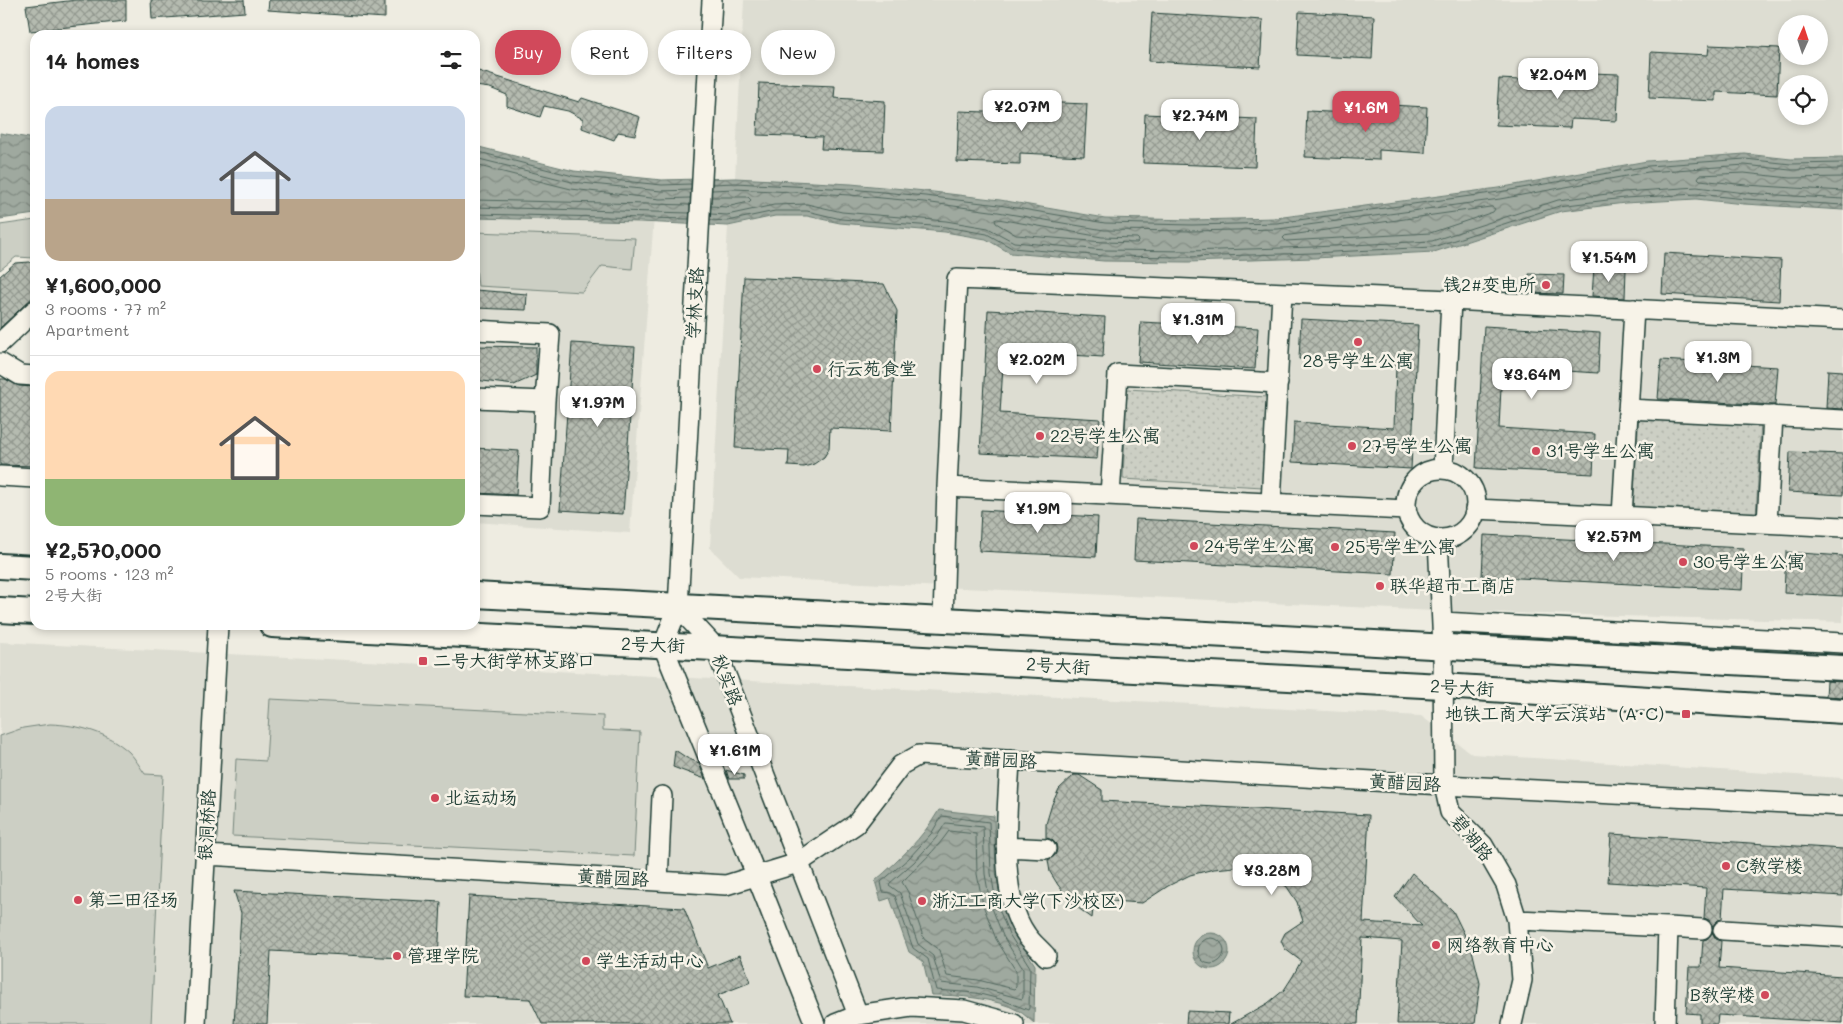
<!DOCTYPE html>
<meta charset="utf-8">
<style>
:root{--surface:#fff;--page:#f6f6f6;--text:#222;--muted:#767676;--line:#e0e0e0;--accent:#d1495b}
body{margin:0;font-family:Mali,"LXGW WenKai TC",sans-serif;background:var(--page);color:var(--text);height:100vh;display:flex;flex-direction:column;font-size:19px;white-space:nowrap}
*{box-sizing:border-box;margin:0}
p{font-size:16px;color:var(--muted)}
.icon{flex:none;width:28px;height:28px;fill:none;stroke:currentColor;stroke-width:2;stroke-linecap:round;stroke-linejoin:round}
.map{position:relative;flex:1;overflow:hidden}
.panel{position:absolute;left:30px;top:30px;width:450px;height:600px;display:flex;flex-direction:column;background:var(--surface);border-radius:15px;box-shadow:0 2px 8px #0003}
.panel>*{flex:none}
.banner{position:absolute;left:495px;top:30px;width:475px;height:45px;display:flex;gap:10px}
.needle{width:32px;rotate:3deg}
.controls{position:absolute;left:1778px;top:15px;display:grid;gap:10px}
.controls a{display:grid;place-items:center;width:50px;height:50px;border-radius:50%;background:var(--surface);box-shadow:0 2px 8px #0003;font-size:25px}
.price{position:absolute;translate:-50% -42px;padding:0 11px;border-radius:10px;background:#fff;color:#222;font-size:16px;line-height:32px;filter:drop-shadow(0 1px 2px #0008)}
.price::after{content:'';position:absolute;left:50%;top:30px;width:15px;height:11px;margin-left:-8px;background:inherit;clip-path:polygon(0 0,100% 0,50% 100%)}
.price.selected{background:var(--accent);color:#fff}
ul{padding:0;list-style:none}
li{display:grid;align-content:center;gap:10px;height:265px;padding:0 15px}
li+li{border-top:1px solid var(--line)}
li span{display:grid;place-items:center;height:155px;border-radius:15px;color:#555}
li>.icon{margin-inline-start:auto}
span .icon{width:90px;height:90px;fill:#fffc;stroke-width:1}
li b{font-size:21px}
h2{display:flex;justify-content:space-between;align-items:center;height:60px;padding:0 15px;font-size:21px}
.chip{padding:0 18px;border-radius:22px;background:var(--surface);box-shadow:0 2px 8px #0003;font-size:18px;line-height:45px}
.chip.selected{background:var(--accent);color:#fff}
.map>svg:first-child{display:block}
.built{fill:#ddddd2;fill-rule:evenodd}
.grass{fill:url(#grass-dots);stroke:#76867c}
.park{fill:#cccfc4;stroke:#76867c}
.water{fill:url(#water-waves);stroke:#6c7e74}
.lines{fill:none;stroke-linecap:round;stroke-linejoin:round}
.shore{stroke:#52685f;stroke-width:1}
.building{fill:url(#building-cross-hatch);stroke:#1f3d34}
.minor-casing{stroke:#1f3d34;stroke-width:22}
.major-casing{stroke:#1f3d34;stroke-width:28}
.minor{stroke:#f7f3e8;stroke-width:19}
.major{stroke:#f7f3e8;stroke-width:24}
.poi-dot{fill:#d1495b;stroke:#f7f3e8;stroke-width:2}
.labels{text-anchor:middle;stroke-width:5;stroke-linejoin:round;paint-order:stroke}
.poi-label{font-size:18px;fill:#1f3d34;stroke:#f7f3e8;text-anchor:start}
.street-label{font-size:18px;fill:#1f3d34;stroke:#f7f3e8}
</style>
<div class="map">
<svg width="1843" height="1024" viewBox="0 0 1843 1024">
<defs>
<pattern id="grass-dots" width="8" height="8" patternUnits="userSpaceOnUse" patternTransform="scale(1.25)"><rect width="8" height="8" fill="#cccfc4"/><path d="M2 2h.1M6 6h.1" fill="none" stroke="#afb3a9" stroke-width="1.8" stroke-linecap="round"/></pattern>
<pattern id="water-waves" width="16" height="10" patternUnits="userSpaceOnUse" patternTransform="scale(1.25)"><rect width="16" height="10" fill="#9fa99f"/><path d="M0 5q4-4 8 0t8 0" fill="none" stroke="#818b82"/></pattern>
<pattern id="building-cross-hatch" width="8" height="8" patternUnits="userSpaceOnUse" patternTransform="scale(1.25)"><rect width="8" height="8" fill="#b5bbb0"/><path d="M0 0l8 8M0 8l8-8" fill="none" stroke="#939990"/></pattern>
</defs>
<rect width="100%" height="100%" fill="#eeece1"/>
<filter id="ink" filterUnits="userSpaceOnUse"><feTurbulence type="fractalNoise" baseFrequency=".02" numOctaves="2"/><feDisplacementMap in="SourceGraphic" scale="10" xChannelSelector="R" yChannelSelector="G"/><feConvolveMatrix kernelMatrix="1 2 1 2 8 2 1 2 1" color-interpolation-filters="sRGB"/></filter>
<g filter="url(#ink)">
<!-- built -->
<path class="built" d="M744,0H1843V158L1791,159L1745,154L1647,161L1498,188L1276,218L1192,220L1105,218L1000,200L925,191L851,184L735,178ZM1786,24H1819V56H1786ZM1786,84H1819V116H1786Z
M475,178L656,190L630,533L475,522Z
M1696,199L1744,204L1843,210V622L1435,611L739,577L710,548L728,226L775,216H807L840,223L945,232L986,239L1010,253L1104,261L1188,262L1314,258L1434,252L1561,211L1625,203Z
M0,642L1421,716L1472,754L1843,778V1024H0Z"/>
<!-- grass -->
<path class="grass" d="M1127,389L1268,397L1263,487L1123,479Z
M1639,414L1761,421L1756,518L1633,511Z"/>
<!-- park -->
<path class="park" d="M35,220V258L16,257L0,270V225Z
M475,232L635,238L632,269L602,266L582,292L478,286L476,268L475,267Z
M270,699L603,716V730L640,732L634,856L232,836L236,759L266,761Z
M50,724C79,725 107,732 129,752C135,758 140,767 145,774L163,775L151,1024H0V736L23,728Z"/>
<!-- water -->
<path class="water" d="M0,133L35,139V214L0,219Z
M475,146L574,171L662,180L735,178L851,184L925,191L1000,200L1105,218L1192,220L1276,218L1498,188L1647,161L1745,154L1791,159L1843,158V210L1744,204L1696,199L1625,203L1561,211L1434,252L1314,258L1188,262L1104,261L1010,253L986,239L945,232L840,223L807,216H775L728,226L640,222L475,218Z
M939,810L994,816L996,872L1001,901L1013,931L1035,965L1034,1023C1029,1019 1024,1014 1019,1011C996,998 957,995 931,995L923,961L909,952L890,898L881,901L875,881C900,859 922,839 939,810Z
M1193 951a18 18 0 1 1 36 0a18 18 0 1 1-36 0Z"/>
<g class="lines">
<!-- shore -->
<path class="shore" d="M475,151L573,176L662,185L691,184
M475,158L572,182L661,191L691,190
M475,165L571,189L660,199L690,198
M1843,177L1790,178L1744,173L1700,175L1698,178L1700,180L1746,185L1843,191
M712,184L735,183L850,189L925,196L999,205L1105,223L1192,225L1277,223L1499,192L1648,166L1745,159L1791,164L1843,163
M712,190L735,189L850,195L924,202L998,212L1104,230L1192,231L1278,229L1500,199L1648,172L1745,165L1790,170L1843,169
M475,200L690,205
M711,206L726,207L749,202L751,200L748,197H712
M475,207L689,213
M1492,207L1495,209L1493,212L1430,233L1286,241L1283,238L1285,236Z
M475,214L689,219
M711,214L727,215L774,205L807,204L842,212L946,221L988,228L1014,242L1104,250L1188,251L1313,247L1432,241L1558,200L1624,192L1697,187L1745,193L1843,199
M998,219L1102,237L1137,238L1139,240L1137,243L1104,242L1016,235L996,223L995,220Z
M710,220L728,221L775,211H807L841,219L946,227L987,234L1012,248L1104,256L1188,257L1313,253L1433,247L1559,206L1624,198L1697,194L1745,199L1843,205
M942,816L989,822L991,873L996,902L1009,934L1030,967L1029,1008L1028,1010L1000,999L976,993L936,990L928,959L913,948L895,896L891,893L883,892L881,882L909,858L931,834Z
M946,823L983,827L985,874L990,903L1003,936L1023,969V997L1022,999L977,987L941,983L933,956L918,944L900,893L889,885L890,883L914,862L936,838Z
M949,831L976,834L977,874L983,905L996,939L1016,971V987L1014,989L978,980L947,976L939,950L924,939L908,892L902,882C919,865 935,851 949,831Z
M1198 951a13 13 0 1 1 26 0a13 13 0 1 1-26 0Z"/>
</g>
<!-- building -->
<path class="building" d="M76,0H126V21L30,31L26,6Z
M151,0H244L245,12L152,19Z
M269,0H385V18L268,10Z
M1299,12L1374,16L1372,59L1297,55Z
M1152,13L1263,20L1260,67L1149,61Z
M1709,45L1779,48L1777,95L1716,92V101L1649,98L1651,52L1708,55Z
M475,70L579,102L582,98L640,117L635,135L618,132L614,140L582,128L583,119L568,111L544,106L540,117L507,106V95L490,88L475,86Z
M1563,72L1619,74L1617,121L1571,119L1570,128L1496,125L1499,79L1563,82Z
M759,83L835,86L834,98L885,101L883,151L821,149L822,137L757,135Z
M1011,101L1087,104L1084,156L1020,153V164L957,162L959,111L1011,113Z
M1372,104L1427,107L1425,153L1379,150V160L1305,157L1307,111L1371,114Z
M1145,114L1257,119L1255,167L1143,163Z
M1664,253L1781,260L1779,301L1662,294Z
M30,262L35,267V295L0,328V276L15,263Z
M1594,267L1626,269L1625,298L1592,296Z
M1529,274L1564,275L1563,294L1529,293Z
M744,277L884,284L897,311L891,431L830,428L829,449L824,457L814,464L804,467L788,466L789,450L735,448Z
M475,290L527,294L526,310L475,308Z
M988,310L1105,317L1103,357L1004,351L1000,413L1100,419L1097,459L980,453Z
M1301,319L1418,325L1411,469L1292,462L1294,422L1394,428L1396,365L1299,359Z
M1141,322L1258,328L1255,369L1138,362Z
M1484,326L1600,333L1598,373L1502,367L1499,428L1595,434L1593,474L1476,468Z
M572,343L635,347L623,514L560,510Z
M475,346L536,347V375L514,385L475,380Z
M1661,360L1778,367L1775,405L1658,399Z
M1828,370L1843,371V409L1826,408Z
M0,379H5L19,386L35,387V466L0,465Z
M475,448L519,451L516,495L475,493Z
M1790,452L1843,454V495L1788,492Z
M981,510L1098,517L1096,557L979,551Z
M1136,519L1395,533L1393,574L1134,560Z
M1484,535L1744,548L1742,590L1482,576Z
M1786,552L1843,556V596L1784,593Z
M1827,681L1843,682V697L1826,696Z
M675,750L687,758L699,763L705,779L673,767Z
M726,770L744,775V779H729Z
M1074,775H1079L1102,790V801L1369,815L1363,922L1422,926L1395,897L1412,873L1432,891L1453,911L1472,950L1480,983L1475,1024H1397L1402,941L1362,938L1358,1024H1231L1268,1003L1284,990L1293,976L1301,961L1285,949L1281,941L1285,933L1303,921L1297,902L1287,887L1270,874L1254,869L1235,867L1214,869L1190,875L1168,886L1142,903L1094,900L1092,918L1074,905L1058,885L1050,872L1048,860L1055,855L1057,850L1056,844L1052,840L1046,838V824L1052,804L1059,789Z
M1611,834L1843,849V896L1724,889L1722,919L1718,920L1713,926L1709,920L1704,918L1706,888L1608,882Z
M234,891L441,902L438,960L271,951L267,1024H234L241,913Z
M469,896L684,908L708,968L740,955L751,982L718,995L730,1024H542L530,999L463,996Z
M1712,932L1716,939L1721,941L1719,968L1843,976V1023L1718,1015L1717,1024H1700V1014L1686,1013L1689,967H1701L1703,940L1707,939Z
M1187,1011L1229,1013L1228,1024H1186Z"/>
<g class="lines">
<defs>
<path id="minor" d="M712,0L678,607L663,646L757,877L815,1024
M475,330L550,334L545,401L475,398
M0,343L35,310
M0,363L20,375L35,376
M1628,409L1843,420
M1406 504a35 35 0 1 1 70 0a35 35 0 1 1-70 0Z
M1443,469L1451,300
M0,476L35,478
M947,487L1406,510
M1110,495L1118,374L1278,383
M1271,503L1282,293
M475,504L540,507L545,401
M1475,509L1843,527
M1622,516L1634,309
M1767,523L1773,416
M1438,539L1443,647L1444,785L1450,812L1483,845L1506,885L1517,920L1522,980L1512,1024
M678,607L715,647L858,1015
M943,620L947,487L957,279L1451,300L1843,320
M1442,622L1843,643
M1010,760C1008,808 997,894 1026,934C1031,942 1040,949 1046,956
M1006,847L1046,849
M206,855L726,885L798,863L856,824L901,765L919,755L1444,785L1843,806
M658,881L662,796
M1517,920L1668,927L1665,1024
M1668,927L1702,929
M1723,930L1843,937
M196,1024L218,625
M835,1024L858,1015L911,1007L964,1010L1014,1024"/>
<path id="major" d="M0,566L35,568
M475,595L1843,668
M0,610L35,612
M272,625L1442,686L1843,711"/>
</defs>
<!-- minor casing -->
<use href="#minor" class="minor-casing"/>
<!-- major casing -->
<use href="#major" class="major-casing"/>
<!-- minor -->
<use href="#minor" class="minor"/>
<!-- major -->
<use href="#major" class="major"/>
</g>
</g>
<!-- markers -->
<g class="poi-dot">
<circle cx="1546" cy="285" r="5"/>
<circle cx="1358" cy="342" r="5"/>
<circle cx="817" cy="369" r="5"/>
<circle cx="1040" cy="436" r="5"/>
<circle cx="1352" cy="446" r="5"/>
<circle cx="1536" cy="451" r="5"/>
<circle cx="1194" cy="546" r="5"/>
<circle cx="1335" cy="547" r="5"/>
<circle cx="1683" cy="562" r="5"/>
<circle cx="1380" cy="586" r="5"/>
<rect x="418" y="656" width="10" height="10" rx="2.5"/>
<rect x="1681" y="709" width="10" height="10" rx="2.5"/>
<circle cx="435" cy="798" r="5"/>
<circle cx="1726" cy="866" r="5"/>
<circle cx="78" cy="900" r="5"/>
<circle cx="922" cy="901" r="5"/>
<circle cx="1436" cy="945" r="5"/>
<circle cx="397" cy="956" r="5"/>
<circle cx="586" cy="961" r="5"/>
<circle cx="1765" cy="995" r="5"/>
</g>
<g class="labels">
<!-- poi labels -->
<g class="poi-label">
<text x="1536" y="291" text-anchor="end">钱2#变电所</text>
<text x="1358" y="367" text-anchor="middle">28号学生公寓</text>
<text x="827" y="375">行云苑食堂</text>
<text x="1050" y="442">22号学生公寓</text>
<text x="1362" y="452">27号学生公寓</text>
<text x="1546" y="457">31号学生公寓</text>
<text x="1204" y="552">24号学生公寓</text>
<text x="1345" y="553">25号学生公寓</text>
<text x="1693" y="568">30号学生公寓</text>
<text x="1390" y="592">联华超市工商店</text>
<text x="433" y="667">二号大街学林支路口</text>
<text x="1676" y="720" text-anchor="end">地铁工商大学云滨站（A·C）</text>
<text x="445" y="804">北运动场</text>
<text x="1736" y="872">C教学楼</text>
<text x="88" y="906">第二田径场</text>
<text x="932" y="907">浙江工商大学(下沙校区)</text>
<text x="1446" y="951">网络教育中心</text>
<text x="407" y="962">管理学院</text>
<text x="596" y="967">学生活动中心</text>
<text x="1755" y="1001" text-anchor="end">B教学楼</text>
</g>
<!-- street labels -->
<g class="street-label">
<text transform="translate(695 303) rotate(-87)" y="6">学林支路</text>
<text transform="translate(653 645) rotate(2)" y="6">2号大街</text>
<text transform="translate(1058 666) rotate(3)" y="6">2号大街</text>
<text transform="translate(727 680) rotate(69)" y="6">秋实路</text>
<text transform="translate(1462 688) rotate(3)" y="6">2号大街</text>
<text transform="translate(1001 760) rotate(3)" y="6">黄醋园路</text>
<text transform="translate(1405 783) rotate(3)" y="6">黄醋园路</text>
<text transform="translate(207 825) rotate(-87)" y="6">银洞桥路</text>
<text transform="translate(1472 838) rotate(51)" y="6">碧湖路</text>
<text transform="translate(613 878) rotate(3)" y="6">黄醋园路</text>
</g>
</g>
</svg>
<div class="controls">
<a><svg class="needle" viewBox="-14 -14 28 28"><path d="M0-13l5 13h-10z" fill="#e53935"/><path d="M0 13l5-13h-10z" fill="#767676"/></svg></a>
<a><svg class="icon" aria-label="locate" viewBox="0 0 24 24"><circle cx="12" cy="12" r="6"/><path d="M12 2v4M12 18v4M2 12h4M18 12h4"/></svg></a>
</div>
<b class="price" style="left:1558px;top:100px">¥2.04M</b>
<b class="price" style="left:1022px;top:132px">¥2.07M</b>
<b class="price selected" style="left:1366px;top:133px">¥1.6M</b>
<b class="price" style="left:1200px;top:141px">¥2.74M</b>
<b class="price" style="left:1609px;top:283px">¥1.54M</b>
<b class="price" style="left:1198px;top:345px">¥1.31M</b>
<b class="price" style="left:1718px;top:383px">¥1.3M</b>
<b class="price" style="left:1037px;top:385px">¥2.02M</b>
<b class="price" style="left:1532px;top:400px">¥3.64M</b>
<b class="price" style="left:598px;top:428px">¥1.97M</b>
<b class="price" style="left:1038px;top:534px">¥1.9M</b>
<b class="price" style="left:1614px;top:562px">¥2.57M</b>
<b class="price" style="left:735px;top:776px">¥1.61M</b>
<b class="price" style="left:1272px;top:896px">¥3.28M</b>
<div class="banner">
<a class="chip selected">Buy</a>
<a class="chip">Rent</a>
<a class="chip">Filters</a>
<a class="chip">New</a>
</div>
<section class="panel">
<h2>14 homes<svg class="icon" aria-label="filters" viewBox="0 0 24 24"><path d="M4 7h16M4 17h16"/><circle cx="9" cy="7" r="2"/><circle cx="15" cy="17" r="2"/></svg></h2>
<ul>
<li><span style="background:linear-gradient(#c9d6e8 60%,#b9a48a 0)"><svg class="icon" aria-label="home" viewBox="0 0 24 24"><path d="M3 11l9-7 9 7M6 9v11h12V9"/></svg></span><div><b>¥1,600,000</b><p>3 rooms · 77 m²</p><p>Apartment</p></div></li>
<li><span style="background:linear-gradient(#ffd9b3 70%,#8fb573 0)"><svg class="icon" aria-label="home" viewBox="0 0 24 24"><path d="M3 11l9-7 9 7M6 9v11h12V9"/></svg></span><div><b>¥2,570,000</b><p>5 rooms · 123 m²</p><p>2号大街</p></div></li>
</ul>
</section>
</div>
